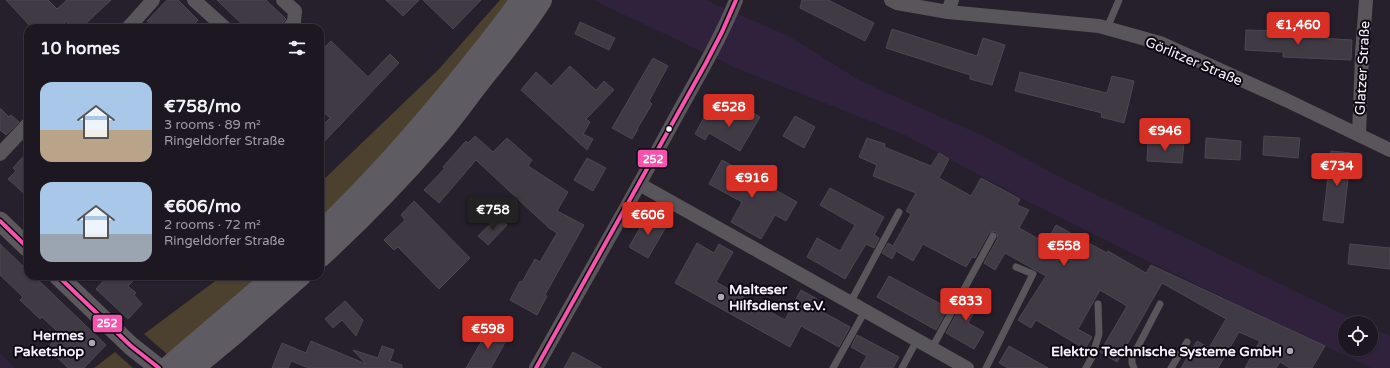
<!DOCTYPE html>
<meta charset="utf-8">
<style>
:root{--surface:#1c1721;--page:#25202a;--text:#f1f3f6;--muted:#a09fa5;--line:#3a363f;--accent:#d93025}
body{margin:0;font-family:"Varela Round",sans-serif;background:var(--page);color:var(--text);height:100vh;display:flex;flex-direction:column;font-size:15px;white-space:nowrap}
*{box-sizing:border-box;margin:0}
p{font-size:13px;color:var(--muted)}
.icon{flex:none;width:22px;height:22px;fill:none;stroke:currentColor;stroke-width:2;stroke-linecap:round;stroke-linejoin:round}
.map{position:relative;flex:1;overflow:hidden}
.side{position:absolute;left:24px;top:24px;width:300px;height:256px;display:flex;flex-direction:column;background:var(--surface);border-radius:12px;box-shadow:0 1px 3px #0004,0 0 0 1px var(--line)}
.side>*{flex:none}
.controls{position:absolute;left:1338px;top:316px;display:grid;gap:8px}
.controls a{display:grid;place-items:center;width:40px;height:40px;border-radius:50%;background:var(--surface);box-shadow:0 1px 3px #0004,0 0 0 1px var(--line);font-size:20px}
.price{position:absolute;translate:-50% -34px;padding:0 9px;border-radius:4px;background:var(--accent);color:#fff;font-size:13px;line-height:26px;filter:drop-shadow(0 1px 2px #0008)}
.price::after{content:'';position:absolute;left:50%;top:24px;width:12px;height:9px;margin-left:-6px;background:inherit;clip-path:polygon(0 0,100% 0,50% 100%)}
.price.on{background:#222;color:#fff}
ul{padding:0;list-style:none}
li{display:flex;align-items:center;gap:12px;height:100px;padding:0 16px}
li span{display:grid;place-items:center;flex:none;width:112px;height:80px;border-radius:12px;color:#555}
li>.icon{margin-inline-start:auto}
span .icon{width:48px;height:48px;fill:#fffc;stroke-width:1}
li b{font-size:17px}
h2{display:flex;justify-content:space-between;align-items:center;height:48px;padding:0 16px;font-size:17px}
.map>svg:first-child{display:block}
.built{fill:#30213c}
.grass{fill:#4c402f}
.building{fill:#403a45;stroke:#4c4751}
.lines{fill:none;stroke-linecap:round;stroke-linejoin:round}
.lane{stroke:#58555b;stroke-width:7}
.street{stroke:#58555b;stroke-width:14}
.secondary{stroke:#5a575d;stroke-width:19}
.highway{stroke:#5f5b63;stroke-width:22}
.bus-1-casing{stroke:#0d0811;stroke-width:7}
.bus-1{stroke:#f653ac;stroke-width:4}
.bus-dot{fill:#f7f1fd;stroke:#0d0811;stroke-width:1.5}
.poi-dot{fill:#aea8b4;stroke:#0d0811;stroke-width:1.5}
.labels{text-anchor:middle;stroke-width:4;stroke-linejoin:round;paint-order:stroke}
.street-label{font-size:14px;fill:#f7f1fd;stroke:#0d0811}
.poi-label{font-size:14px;font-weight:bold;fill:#f7f1fd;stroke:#0d0811;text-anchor:end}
.line-badge{stroke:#0d0811;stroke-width:1.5}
.badge-label{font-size:11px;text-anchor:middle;font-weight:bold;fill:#fff}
</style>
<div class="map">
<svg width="1390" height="368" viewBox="0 0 1390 368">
<rect width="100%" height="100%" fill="#261f2c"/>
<!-- built -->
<path class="built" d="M593,0H706L789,36L861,81L988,138L1056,175L1361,323H1345V349H1371V328L1390,336V368H1371L1139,257L1021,198L905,135L736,68Z
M0,353L15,368H0Z"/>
<!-- grass -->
<path class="grass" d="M500,0H508L467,55L421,111L320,221V183L438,70Z
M222,276H261L168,355L144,334Z
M115,352L133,368H94Z"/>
<!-- building -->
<path class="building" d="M6,0H48L57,9L67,0H111L81,28H73L66,21L59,28H32Z
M167,0H178L198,20L191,28H154L147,21Z
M217,0H266L286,19L278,28H246Z
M386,0H419L403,16Z
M423,0H481L453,29Z
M802,0H828L874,23L865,41L800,8Z
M580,22L615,38L609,50L575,34Z
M892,29L977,56L983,38L1005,45L992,85L970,79V75L886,48Z
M1246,30L1284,31V36L1352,40L1351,60L1283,57V52L1245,50Z
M331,41L368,77L390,54L399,63L320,146V128L330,118L320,109V52Z
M653,58L668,66L649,101L652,104L637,129H638L632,139L612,128Z
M570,66L596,90L604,81L614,90L586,119L590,122L583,134L593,139L587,150L521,90L536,72L551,86Z
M1020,72L1107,93L1112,76L1134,81L1124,123L1101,117L1102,113L1015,91Z
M742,106L760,117L740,151L709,133L705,140L695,134L707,112L731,125Z
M0,108L9,117L11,115L19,122L6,135L0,130Z
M795,116L815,127L804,148L783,136Z
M475,136L493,152L507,138L532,160L528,166L568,192L557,211L584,225L545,295L547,296L537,315L510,300L520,281L522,282L535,259L540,262L557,233L549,228L476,160L439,203L424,190L445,168L443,167L466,141L468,143Z
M1264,136L1300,138L1298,158L1263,155Z
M867,138L885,144L884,147L931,166L939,153L949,159L939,178L971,196L981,178L1020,199L1017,205L1029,210L1019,228L1046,243L1056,225L1107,253L1108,251L1146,273L1151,265L1325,346L1312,368H1290L1280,362L1276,368H1245L1260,341L1239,332L1218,368H1181L1197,341L1209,348L1226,319L1162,283L1117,362L1100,352L1127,306L1100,290L1078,329L1092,337L1085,349L1036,320L1031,328L1018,320L1046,276L1005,253L995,270L984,263L998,238L997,234L995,231L991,232L989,233L975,258L972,257L966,267L923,244L913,261L896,251L892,259L882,253L888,243L893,246L911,214L906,211L916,193L873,176L877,165L859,157Z
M1206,138L1241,141L1240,160L1205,158Z
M1148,141L1184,143L1182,163L1147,161Z
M28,151V197L8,179L16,171L13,168Z
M1331,151L1351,153L1343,223L1323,220Z
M587,158L606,168L593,191L574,180Z
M722,160L797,202L786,221L775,215L761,239L731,222L742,202L709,184Z
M830,188L884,217L874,235L879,238L874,248L866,244L845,279L807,257L817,238L840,251L855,225L820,205Z
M414,201L470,258L439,289L398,247L394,250L384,240L405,220L401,215Z
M648,214L667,225L648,258L629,247Z
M498,217L507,225L488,245L478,236Z
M697,243L714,253L719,244L733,252L716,282L785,320L801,290L817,299L812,306L850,327L839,347L801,326L790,347L675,283Z
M0,244L28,271V276H34L106,345L84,368H68L47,348L60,334L42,317L40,319L20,300L23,297L0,275Z
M1350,244L1390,248V269L1348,264Z
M108,276H138L128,286L136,293L134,295L142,304L128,319L96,289Z
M889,276L948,308L936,330L877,297Z
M969,291L982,298L968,323L984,332L974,349L946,333Z
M345,301L363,320L356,336L342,320L333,328L325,319Z
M490,327L508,337L491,368H466Z
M857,335L899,357L893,368H860L867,356L851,347Z
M311,341L366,364L353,350L378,358L382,346L394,350L390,361L402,365V368H309L291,361L288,368H272L282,343L306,353Z
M1009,346L1048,368H1008L999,363Z
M573,352L602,368H564Z"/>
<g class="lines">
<!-- lane -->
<path class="lane" d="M1107,28L1119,0
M850,303L899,212
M932,348L993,236
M833,368L865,311
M902,368L917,340
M986,368L1033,274L1016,267
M1086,368L1092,357L1099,334L1098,304
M1134,368L1132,363V358L1160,304
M1171,368L1187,342"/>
<!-- street -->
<path class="street" d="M194,0L225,28
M283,0L295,11L294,22L289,28
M891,0L897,3L948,12L1099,26L1160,43L1286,100L1390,150
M948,12L952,0
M128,28L153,0
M1359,135L1362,54L1366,0
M0,154L28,124
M639,184L967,368
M536,368C581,287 628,206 672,124C694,83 719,43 736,0"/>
<!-- secondary -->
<path class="secondary" d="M0,221L28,248
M58,276L131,346L159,368"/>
<!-- highway -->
<path class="highway" d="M320,233C372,183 420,129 465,73C484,49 504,25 521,0
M320,257C361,219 401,178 438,135C452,119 464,102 477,85C499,57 522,30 541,0
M167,368L275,276
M193,368L234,334L300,276"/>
<defs>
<path id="bus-1" d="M0,221L28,248
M58,276L131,346L159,368
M536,368L706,63L722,32L736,0"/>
</defs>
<!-- bus-1 casing -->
<use href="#bus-1" class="bus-1-casing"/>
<!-- bus-1 -->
<use href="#bus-1" class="bus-1"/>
</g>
<!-- markers -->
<circle class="bus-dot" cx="669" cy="129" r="3.5"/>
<g class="poi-dot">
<circle cx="721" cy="297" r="4"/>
<circle cx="92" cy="343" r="4"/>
<circle cx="1290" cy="351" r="4"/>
</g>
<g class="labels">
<!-- street labels -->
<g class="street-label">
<text transform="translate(1194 61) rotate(23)" y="5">Görlitzer Straße</text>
<text transform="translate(1362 68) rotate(-87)" y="5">Glatzer Straße</text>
</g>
<!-- poi labels -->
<g class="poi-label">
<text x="729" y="294" text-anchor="start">Malteser<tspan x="729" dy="16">Hilfsdienst e.V.</tspan></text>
<text x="84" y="340">Hermes<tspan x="84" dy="16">Paketshop</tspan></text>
<text x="1282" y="356">Elektro Technische Systeme GmbH</text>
</g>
</g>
<g class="line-badge">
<rect x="637" y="149" width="31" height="19" rx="4" fill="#f653ac"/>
<rect x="92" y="314" width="31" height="19" rx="4" fill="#f653ac"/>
</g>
<g class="badge-label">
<text x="653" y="163">252</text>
<text x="107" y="327">252</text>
</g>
</svg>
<div class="controls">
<a><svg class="icon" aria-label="locate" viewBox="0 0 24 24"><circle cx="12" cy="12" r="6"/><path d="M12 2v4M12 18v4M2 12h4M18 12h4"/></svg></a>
</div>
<b class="price" style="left:1298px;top:46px">€1,460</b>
<b class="price" style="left:729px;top:128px">€528</b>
<b class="price" style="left:1165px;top:152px">€946</b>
<b class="price" style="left:1337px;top:187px">€734</b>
<b class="price" style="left:752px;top:199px">€916</b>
<b class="price on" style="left:493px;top:231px">€758</b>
<b class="price" style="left:648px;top:236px">€606</b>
<b class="price" style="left:1064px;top:267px">€558</b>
<b class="price" style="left:966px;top:322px">€833</b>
<b class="price" style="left:488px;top:350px">€598</b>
<section class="side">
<h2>10 homes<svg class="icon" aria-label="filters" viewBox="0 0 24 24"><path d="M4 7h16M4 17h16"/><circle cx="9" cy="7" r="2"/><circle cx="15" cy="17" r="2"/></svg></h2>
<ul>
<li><span style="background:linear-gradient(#a9c7e8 60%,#b9a48a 0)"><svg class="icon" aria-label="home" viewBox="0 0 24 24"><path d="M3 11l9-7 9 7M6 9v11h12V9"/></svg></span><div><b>€758/mo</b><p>3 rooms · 89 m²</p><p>Ringeldorfer Straße</p></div></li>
<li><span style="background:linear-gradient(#a9c7e8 65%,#9aa5b1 0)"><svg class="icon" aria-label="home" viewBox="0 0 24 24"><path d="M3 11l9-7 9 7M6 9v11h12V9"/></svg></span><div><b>€606/mo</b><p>2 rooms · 72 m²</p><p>Ringeldorfer Straße</p></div></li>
</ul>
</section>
</div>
